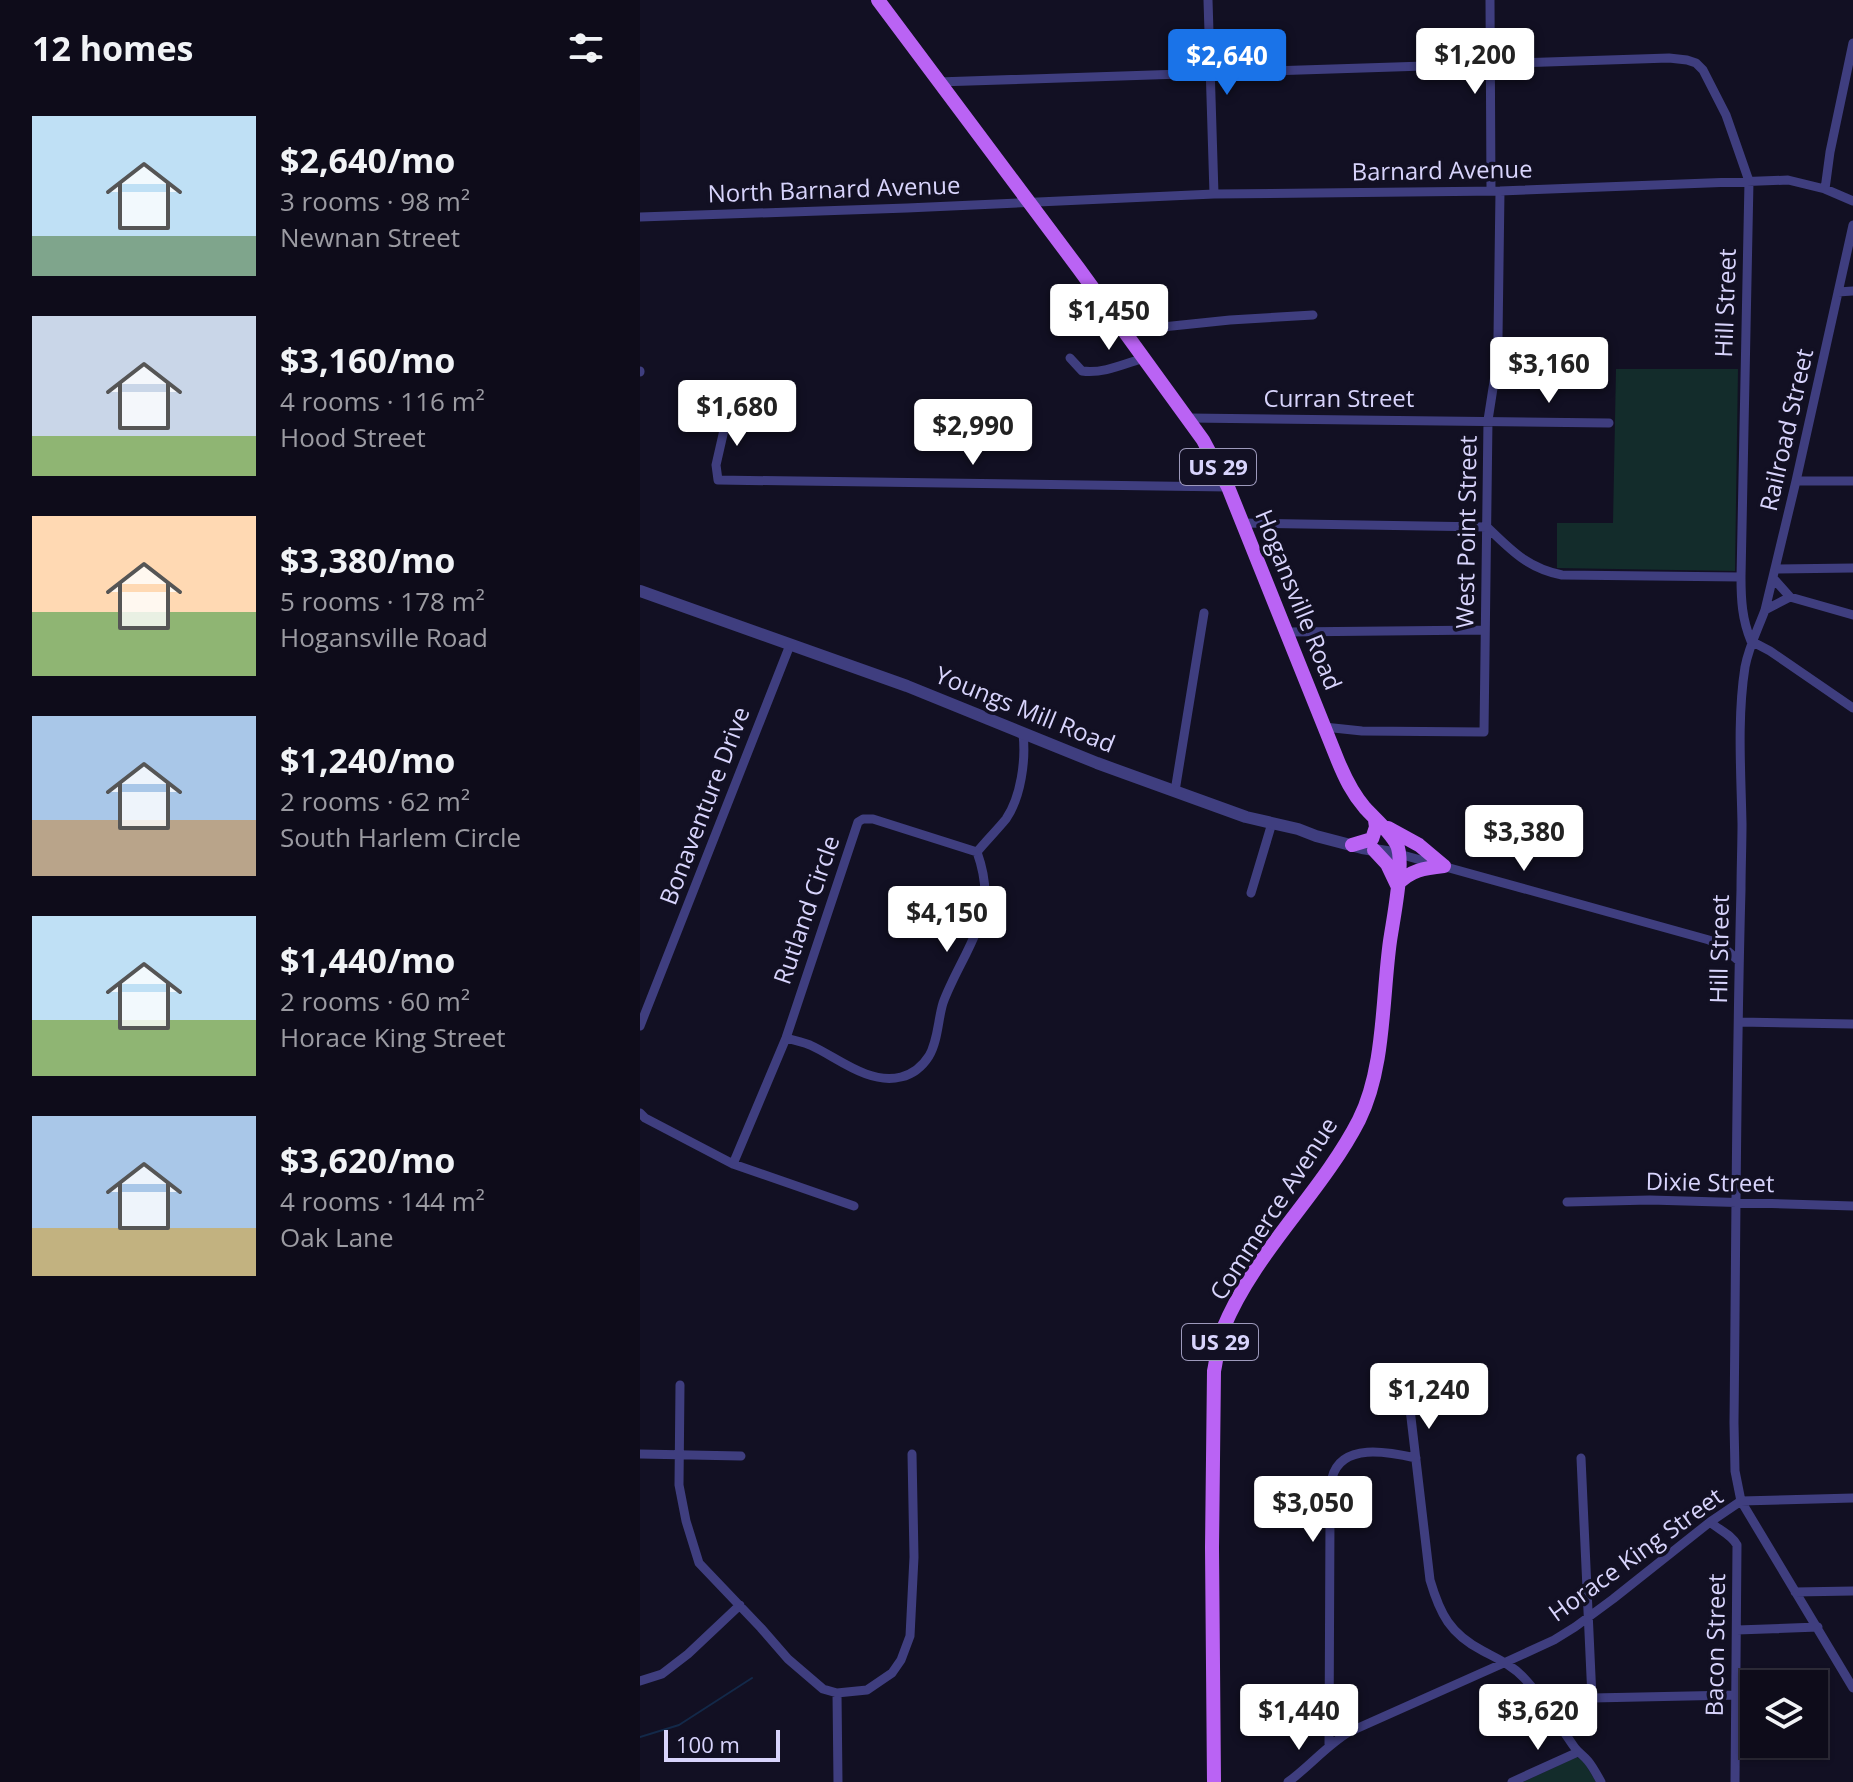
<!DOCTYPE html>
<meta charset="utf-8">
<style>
:root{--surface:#0e0c1a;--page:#1c1a27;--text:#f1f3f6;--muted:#9b9ba2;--line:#2e2c39;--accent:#1a73e8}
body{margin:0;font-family:"Open Sans",sans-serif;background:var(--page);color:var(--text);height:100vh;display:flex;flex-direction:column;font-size:30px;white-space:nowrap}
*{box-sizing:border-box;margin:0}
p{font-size:26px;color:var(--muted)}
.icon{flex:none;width:44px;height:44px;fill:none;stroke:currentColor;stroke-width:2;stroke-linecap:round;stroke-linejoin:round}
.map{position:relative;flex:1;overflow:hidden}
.panel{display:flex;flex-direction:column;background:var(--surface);width:640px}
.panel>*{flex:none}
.tools{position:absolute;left:1100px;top:1670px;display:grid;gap:16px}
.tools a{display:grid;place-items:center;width:88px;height:88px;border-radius:0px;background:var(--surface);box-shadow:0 2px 6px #0004,0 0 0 2px var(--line);font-size:40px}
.scale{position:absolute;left:24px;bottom:20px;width:116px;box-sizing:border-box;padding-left:8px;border:4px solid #d8d4fc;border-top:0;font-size:22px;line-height:28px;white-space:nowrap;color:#d8d4fc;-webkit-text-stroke:6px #121023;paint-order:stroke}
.price{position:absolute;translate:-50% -68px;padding:0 18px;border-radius:8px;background:#fff;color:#222;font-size:26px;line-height:52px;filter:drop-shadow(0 2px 4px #0008)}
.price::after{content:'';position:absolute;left:50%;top:48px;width:24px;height:18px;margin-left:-12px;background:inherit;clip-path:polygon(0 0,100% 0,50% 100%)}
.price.on{background:var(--accent);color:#fff}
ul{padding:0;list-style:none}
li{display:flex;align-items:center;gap:24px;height:200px;padding:0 32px}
li span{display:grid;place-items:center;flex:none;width:224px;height:160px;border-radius:0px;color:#555}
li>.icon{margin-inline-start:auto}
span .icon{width:96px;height:96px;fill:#fffc;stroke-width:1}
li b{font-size:34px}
h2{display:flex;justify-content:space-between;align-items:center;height:96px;padding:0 32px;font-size:34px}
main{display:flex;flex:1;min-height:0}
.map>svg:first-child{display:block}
.green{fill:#132c2b}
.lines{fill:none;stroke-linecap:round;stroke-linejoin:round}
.stream{stroke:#132949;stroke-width:2}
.minor{stroke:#3f3e7f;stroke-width:9}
.tertiary{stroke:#3f3e7f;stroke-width:12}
.primary{stroke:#ba63f4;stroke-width:14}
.labels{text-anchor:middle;stroke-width:7;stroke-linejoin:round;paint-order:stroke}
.shield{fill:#121023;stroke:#9d99bb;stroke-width:2}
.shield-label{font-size:22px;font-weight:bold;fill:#d8d4fc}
.street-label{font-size:24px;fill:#d8d4fc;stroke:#121023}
</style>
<main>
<section class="panel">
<h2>12 homes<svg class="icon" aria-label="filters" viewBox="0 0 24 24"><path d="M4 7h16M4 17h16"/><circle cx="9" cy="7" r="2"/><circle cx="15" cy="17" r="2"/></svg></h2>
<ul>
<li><span style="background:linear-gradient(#bfe0f5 75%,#7fa58c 0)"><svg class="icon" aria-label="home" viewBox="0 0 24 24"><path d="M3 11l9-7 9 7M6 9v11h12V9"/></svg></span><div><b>$2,640/mo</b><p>3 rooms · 98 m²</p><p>Newnan Street</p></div></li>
<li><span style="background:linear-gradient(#c9d6e8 75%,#8fb573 0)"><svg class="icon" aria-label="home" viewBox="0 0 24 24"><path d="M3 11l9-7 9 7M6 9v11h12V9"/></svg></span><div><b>$3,160/mo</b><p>4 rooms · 116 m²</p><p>Hood Street</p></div></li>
<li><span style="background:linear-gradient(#ffd9b3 60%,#8fb573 0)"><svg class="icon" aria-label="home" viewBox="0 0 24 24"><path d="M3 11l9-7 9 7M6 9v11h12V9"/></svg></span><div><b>$3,380/mo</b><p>5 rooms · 178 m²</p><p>Hogansville Road</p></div></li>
<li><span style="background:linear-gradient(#a9c7e8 65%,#b9a48a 0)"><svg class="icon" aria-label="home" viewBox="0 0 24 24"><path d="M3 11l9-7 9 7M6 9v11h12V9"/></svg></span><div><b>$1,240/mo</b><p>2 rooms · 62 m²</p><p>South Harlem Circle</p></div></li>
<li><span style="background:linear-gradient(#bfe0f5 65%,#8fb573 0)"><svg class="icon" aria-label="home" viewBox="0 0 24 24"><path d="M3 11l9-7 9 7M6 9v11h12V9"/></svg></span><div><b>$1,440/mo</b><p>2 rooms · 60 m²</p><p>Horace King Street</p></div></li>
<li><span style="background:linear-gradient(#a9c7e8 70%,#c2b280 0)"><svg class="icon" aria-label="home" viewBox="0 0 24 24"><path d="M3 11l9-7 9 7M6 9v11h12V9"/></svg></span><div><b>$3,620/mo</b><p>4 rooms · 144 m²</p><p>Oak Lane</p></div></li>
</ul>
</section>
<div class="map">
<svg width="1213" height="1782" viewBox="0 0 1213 1782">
<rect width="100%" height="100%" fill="#121023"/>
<!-- green -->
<path class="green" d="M976,369H1098L1095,571L917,568V523H973Z
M937,1757L944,1762L956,1782H883Z"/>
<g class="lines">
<!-- stream -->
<path class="stream" d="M0,1737L39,1725L112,1678"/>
<!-- minor -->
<path class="minor" d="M568,0L574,194
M850,0L851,191
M298,82L1029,58L1047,60L1056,63L1063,70L1086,115L1109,181L1101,577C1101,600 1102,619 1111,641
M1185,189L1190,152L1213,43
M0,217L267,208L574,194L860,191L1148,180L1185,189L1213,201
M1213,225L1156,481L1125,610C1118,629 1109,646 1105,667C1097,718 1101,772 1102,824C1102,846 1101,868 1101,890C1096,1068 1096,1245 1094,1423L1095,1471L1101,1501L1213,1688
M1198,292L1213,291
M484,331L590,320L673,315
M430,358L442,371C463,374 484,364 504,358
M0,372V371
M549,418L969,423
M82,421L84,430L76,465L78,480L588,487
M1156,481H1213
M603,523L847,527C871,550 887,568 922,575L1101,577
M1135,569L1213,568
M1133,578L1150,597
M1125,610L1150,597L1213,615
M647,632L845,630
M1111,641L1130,651L1213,708
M684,727L722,731L844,732L848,420L856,369L858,337L860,191
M535,791L564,613
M759,854L1069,940L1084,948L1099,961
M611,893L632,823
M1099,1022L1213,1024
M0,1026L150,645
M146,1038C154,1040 162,1042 170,1045C197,1057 228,1085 261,1077C274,1074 282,1067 289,1056C298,1041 298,1019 303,1003C316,967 343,933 345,894C345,879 342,866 337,852C346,841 357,830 366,819C381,797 386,760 383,734
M0,1113L5,1118L93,1164L214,1206
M93,1164L146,1038L218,822L223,819H233L337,852
M927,1202L1010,1200L1213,1206
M40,1385L39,1485L46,1521L59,1563L121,1628L148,1659L183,1689L197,1693L227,1690L252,1673L261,1660L270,1636L274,1557L272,1454
M770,1409L790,1580C800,1614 810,1634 843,1651C858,1659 872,1665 884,1678C904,1699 918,1724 935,1748C939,1753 944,1756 948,1761C953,1767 957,1775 961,1782
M0,1454L101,1456
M941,1458L952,1698L1096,1695
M1070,1522C1079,1530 1091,1534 1097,1545L1095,1782
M1155,1592L1213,1591
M1097,1630L1178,1627
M0,1681L22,1674L48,1654L100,1605
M197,1693L198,1782
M689,1744L690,1517C690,1504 689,1490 692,1478C701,1442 749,1452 776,1458
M648,1782C670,1766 686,1746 709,1732L866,1662L914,1640L935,1627L973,1599L1070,1522L1101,1501L1213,1498
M872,1782L938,1752"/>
<!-- tertiary -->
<path class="tertiary" d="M0,591L267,686L457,763L606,817L658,829L676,836L722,848L759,854"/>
<!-- primary -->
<path class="primary" d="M238,0L439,269L563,440L588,487L698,761C705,778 712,793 725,808C735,819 750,831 757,845C765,862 753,920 750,941C742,998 745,1068 719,1120C681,1194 615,1251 583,1329C578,1342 577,1357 574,1371L572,1548L574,1782
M748,828L779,845L804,866
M712,845L732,839L736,827L735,820
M734,850L747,864L757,885
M757,885C770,870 785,868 804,866"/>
</g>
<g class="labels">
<!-- shield labels -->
<g class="shield">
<rect x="540" y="449" width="76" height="36" rx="6"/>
<rect x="542" y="1324" width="76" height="36" rx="6"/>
</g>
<g class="shield-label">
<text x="578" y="475">US 29</text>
<text x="580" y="1350">US 29</text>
</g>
<!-- street labels -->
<g class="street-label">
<text transform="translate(802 171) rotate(-1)" y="8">Barnard Avenue</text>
<text transform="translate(194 190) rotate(-2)" y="8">North Barnard Avenue</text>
<text transform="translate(1086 303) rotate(-88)" y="8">Hill Street</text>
<text x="699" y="407">Curran Street</text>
<text transform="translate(1147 430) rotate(-77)" y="8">Railroad Street</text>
<text transform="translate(827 532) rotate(-89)" y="8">West Point Street</text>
<text transform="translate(658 600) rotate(68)" y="8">Hogansville Road</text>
<text transform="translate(385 710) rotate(22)" y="8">Youngs Mill Road</text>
<text transform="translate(65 806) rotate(-69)" y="8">Bonaventure Drive</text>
<text transform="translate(167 910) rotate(-71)" y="8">Rutland Circle</text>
<text transform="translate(1080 949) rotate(-89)" y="8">Hill Street</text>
<text transform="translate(1070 1183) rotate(1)" y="8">Dixie Street</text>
<text transform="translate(634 1209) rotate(-57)" y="8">Commerce Avenue</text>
<text transform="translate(996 1555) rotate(-36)" y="8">Horace King Street</text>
<text transform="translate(1076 1645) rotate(-89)" y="8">Bacon Street</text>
</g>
</g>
</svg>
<div class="tools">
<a><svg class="icon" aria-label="layers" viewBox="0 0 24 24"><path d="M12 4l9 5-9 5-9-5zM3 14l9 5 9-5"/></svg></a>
</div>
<div class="scale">100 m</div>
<b class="price" style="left:835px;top:96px">$1,200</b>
<b class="price on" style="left:587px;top:97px">$2,640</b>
<b class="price" style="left:469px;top:352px">$1,450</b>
<b class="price" style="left:909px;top:405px">$3,160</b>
<b class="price" style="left:97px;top:448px">$1,680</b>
<b class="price" style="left:333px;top:467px">$2,990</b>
<b class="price" style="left:884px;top:873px">$3,380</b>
<b class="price" style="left:307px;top:954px">$4,150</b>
<b class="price" style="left:789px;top:1431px">$1,240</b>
<b class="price" style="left:673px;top:1544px">$3,050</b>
<b class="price" style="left:659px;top:1752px">$1,440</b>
<b class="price" style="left:898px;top:1752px">$3,620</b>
</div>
</main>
